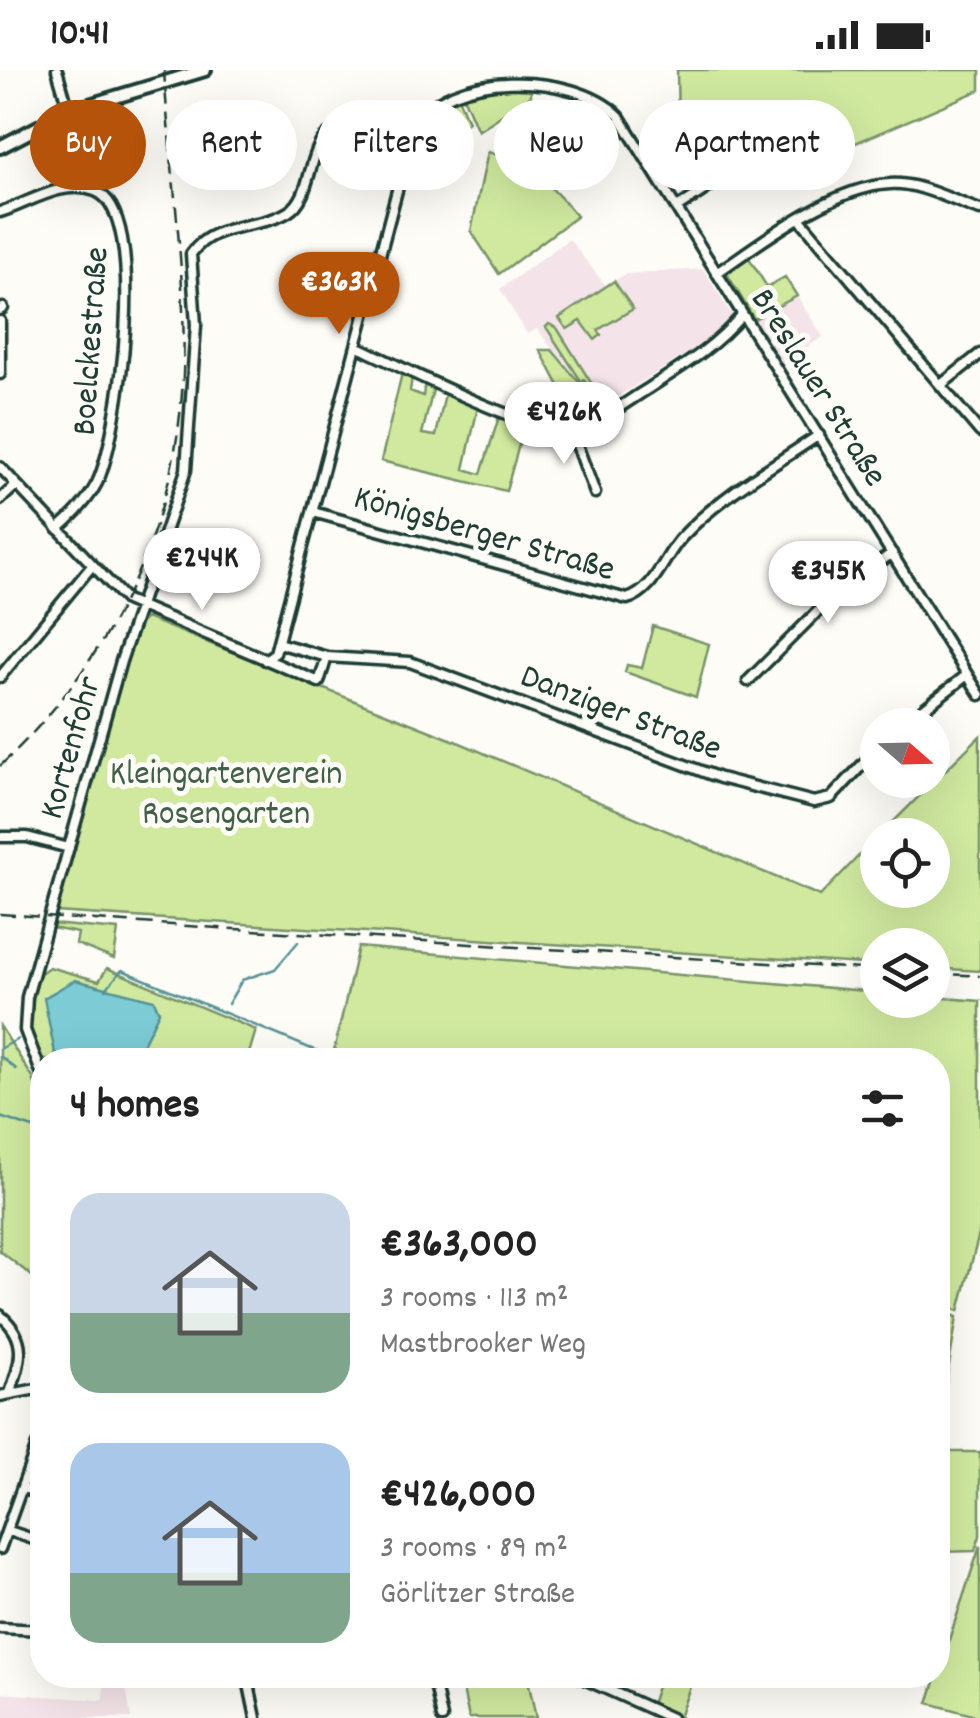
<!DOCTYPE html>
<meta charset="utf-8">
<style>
:root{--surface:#fff;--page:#f6f6f6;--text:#222;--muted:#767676;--accent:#b45309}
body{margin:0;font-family:Dekko,sans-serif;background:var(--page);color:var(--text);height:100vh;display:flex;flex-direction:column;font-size:38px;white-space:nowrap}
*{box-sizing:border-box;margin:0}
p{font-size:32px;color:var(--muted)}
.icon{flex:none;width:55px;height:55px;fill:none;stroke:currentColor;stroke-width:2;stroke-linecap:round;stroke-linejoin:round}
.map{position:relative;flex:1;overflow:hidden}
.side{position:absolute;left:30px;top:978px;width:920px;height:640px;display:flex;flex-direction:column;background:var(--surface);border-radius:40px;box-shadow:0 10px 40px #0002}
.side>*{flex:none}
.guide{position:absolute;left:30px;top:30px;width:920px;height:90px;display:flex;gap:20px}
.needle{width:65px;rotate:110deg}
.buttons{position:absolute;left:860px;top:638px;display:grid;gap:20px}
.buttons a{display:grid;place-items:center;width:90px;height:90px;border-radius:50%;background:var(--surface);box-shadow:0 10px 40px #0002;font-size:50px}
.price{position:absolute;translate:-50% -85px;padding:0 22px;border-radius:35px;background:#fff;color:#222;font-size:32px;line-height:65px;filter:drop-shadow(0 2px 5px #0008)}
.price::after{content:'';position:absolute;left:50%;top:60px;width:30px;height:22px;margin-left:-15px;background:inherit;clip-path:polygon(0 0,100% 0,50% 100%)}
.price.on{background:var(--accent);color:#fff}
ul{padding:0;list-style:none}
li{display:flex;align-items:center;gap:30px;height:250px;padding:0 40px}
li span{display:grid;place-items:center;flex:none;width:280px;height:200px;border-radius:30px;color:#555}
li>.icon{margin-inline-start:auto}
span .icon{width:120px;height:120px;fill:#fffc;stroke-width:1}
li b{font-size:42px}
h2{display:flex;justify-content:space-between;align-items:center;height:120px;padding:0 40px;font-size:42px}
.tag{padding:0 35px;border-radius:45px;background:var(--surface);box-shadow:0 10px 40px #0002;font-size:35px;line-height:90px}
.tag.on{background:var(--accent);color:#fff}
.status{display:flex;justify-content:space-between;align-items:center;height:70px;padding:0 50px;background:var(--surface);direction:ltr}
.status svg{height:28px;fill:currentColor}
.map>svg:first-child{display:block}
.built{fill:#f4e4e9}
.green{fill:#d0e99f;stroke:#78936a;stroke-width:2.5}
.water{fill:#7bcbd5;stroke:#569295;stroke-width:2.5}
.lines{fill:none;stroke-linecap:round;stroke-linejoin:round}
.stream{stroke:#569295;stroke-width:2.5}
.street-casing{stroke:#1f3d34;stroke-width:15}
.secondary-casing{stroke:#1f3d34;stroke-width:18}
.street{stroke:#fdfcf7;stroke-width:8}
.secondary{stroke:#fdfcf7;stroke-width:10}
.rail{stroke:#1f3d34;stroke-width:2.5;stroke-dasharray:15 8;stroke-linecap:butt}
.labels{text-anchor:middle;stroke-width:10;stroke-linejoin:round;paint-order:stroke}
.street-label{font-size:35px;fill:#1f3d34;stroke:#fdfcf7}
.park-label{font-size:35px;fill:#425f49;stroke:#fdfcf7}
</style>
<div class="status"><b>10:41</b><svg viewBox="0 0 49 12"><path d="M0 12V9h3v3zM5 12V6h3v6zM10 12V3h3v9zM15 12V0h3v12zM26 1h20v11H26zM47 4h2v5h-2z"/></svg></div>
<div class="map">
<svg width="980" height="1648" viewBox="0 0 980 1648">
<rect width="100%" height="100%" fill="#fdfcf7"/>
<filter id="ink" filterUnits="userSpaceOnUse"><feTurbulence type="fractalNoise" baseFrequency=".01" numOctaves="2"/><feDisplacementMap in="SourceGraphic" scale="20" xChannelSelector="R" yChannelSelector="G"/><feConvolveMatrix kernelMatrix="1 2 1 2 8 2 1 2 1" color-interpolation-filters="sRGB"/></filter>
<g filter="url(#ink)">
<!-- built -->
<path class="built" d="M569,169L606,216L625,204L703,199L732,245L718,264L598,339L537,259L527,264L500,219Z
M797,226L823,267L782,293L754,249Z
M105,1605H124L131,1648H0V1623L103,1630Z"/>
<!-- green -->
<path class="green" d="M677,0H980V20L837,81L678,57Z
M472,14L531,16V26L478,61L460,19Z
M456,22L468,52L440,70L417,63L428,40Z
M488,82C527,92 552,116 577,146L499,204L471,161Z
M749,188L767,217L785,207L797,226L754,249L726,202Z
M614,211L633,239L598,260L601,265L595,270L581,251L567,259L559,248Z
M549,254L557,258L603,332L599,334L584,310L581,311L546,257Z
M540,280H552L588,323L574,344Z
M402,303L412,307L410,321L423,326L425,312L434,316L422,364L436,366L445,324L478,337L464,399L481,404L499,347L524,357L506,421L381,391Z
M146,548L453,670L820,826L877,767L878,820H932V765H880L980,666V901L933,898L932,875H878L877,895L56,842L131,562Z
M653,556L709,574L696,627L625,602L627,595L642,598Z
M52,854L118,860L114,889L76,874L78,863L52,858Z
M358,877L877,922L878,930L933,927L980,931V1160L959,1241L938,1232V990H355L334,981Z
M49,897L99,911L107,898L256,960L247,990H135L158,942L69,988L86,990H42V995L27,960L35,907Z
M0,956L33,1008L42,1035V1214L0,1181Z
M938,1239L957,1247L938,1361Z
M938,1382H980V1466L975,1481L938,1482Z
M980,1476V1647L928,1633Z
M460,1605H527L536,1648H469Z
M661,1605H694L679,1648L650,1637Z"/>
<!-- water -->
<path class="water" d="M75,910L154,930L159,942L135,990H86L55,983L44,928Z"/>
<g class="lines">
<!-- stream -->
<path class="stream" d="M106,919L122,900L338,990
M228,934L242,910L275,899L298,872
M0,979L18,969
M0,986L16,999
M0,1047L42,1061"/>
<defs>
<path id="street" d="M57,0L69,41
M677,138L738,98
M0,142C29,133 63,109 95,121C151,141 119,368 97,413C88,431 73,446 58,459
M799,148L980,362
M718,202C764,170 833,117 890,114C919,112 953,131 980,140
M0,240L3,238
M0,251V304
M356,276C398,295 533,365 571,359C599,354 623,334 646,320C683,296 714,278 742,245
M942,314L980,284
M571,359L595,423
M0,397L126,530L319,612L327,587L278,573
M0,430L16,415
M313,442L627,529C655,521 664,486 682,467C720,426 773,396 819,365
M327,587L410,592L720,708L814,732L831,728L878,678
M265,590L275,583L414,56C447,0 572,0 619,46L980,625
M0,607L91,497
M748,611L828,531L892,483
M903,655L967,605
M0,767H27L69,778
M42,1005L25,960L27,927L121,591L186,400L196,255L191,184C213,151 258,160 288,142C310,129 308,92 321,72C333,53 400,35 421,41
M0,1245C29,1269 21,1291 10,1323
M0,1326L42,1318
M23,1418L42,1424
M9,1461L42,1472
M0,1479L37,1375L42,1377
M0,1558L42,1560
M247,1605L256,1648
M433,1605L442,1648
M575,1605L671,1648"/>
<path id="secondary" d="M0,77L69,41L205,0"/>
</defs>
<!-- street casing -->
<use href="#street" class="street-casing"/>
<!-- secondary casing -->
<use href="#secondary" class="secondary-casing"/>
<!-- street -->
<use href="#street" class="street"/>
<!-- secondary -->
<use href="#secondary" class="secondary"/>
<!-- rail -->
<path class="rail" d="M0,696C110,592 177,457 183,305C187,204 170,101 164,0
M0,844L878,900
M932,903L980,906"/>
</g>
</g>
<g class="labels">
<!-- street labels -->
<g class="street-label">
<text transform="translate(88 271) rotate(-86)" y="12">Boelckestraße</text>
<text transform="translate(821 316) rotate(58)" y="12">Breslauer Straße</text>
<text transform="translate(485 461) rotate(16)" y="12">Königsberger Straße</text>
<text transform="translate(622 640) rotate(21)" y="12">Danziger Straße</text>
<text transform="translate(68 677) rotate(-74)" y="12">Kortenfohr</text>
</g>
<!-- park labels -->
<g class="park-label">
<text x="226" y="713">Kleingartenverein<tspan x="226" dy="40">Rosengarten</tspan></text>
</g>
</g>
</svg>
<div class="buttons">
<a><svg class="needle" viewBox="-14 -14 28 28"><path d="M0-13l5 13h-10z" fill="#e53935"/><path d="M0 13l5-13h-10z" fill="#767676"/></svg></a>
<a><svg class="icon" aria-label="locate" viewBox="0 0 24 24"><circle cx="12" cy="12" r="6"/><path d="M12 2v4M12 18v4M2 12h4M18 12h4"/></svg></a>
<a><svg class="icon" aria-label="layers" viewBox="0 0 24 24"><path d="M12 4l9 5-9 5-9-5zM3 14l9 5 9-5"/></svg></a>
</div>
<b class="price on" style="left:339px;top:267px">€363K</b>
<b class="price" style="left:564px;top:397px">€426K</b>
<b class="price" style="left:202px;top:543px">€244K</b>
<b class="price" style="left:828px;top:556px">€345K</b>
<div class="guide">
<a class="tag on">Buy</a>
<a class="tag">Rent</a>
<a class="tag">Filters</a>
<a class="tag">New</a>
<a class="tag">Apartment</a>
</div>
<section class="side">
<h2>4 homes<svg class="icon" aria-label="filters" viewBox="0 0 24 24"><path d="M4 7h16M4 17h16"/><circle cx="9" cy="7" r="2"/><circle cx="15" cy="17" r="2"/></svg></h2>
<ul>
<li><span style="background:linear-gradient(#c9d6e8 60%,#7fa58c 0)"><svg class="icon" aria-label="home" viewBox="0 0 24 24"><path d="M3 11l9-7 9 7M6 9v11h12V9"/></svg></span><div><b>€363,000</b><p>3 rooms · 113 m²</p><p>Mastbrooker Weg</p></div></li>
<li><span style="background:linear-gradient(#a9c7e8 65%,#7fa58c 0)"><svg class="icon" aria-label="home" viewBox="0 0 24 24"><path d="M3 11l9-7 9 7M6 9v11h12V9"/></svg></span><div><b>€426,000</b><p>3 rooms · 89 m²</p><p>Görlitzer Straße</p></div></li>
</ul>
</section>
</div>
